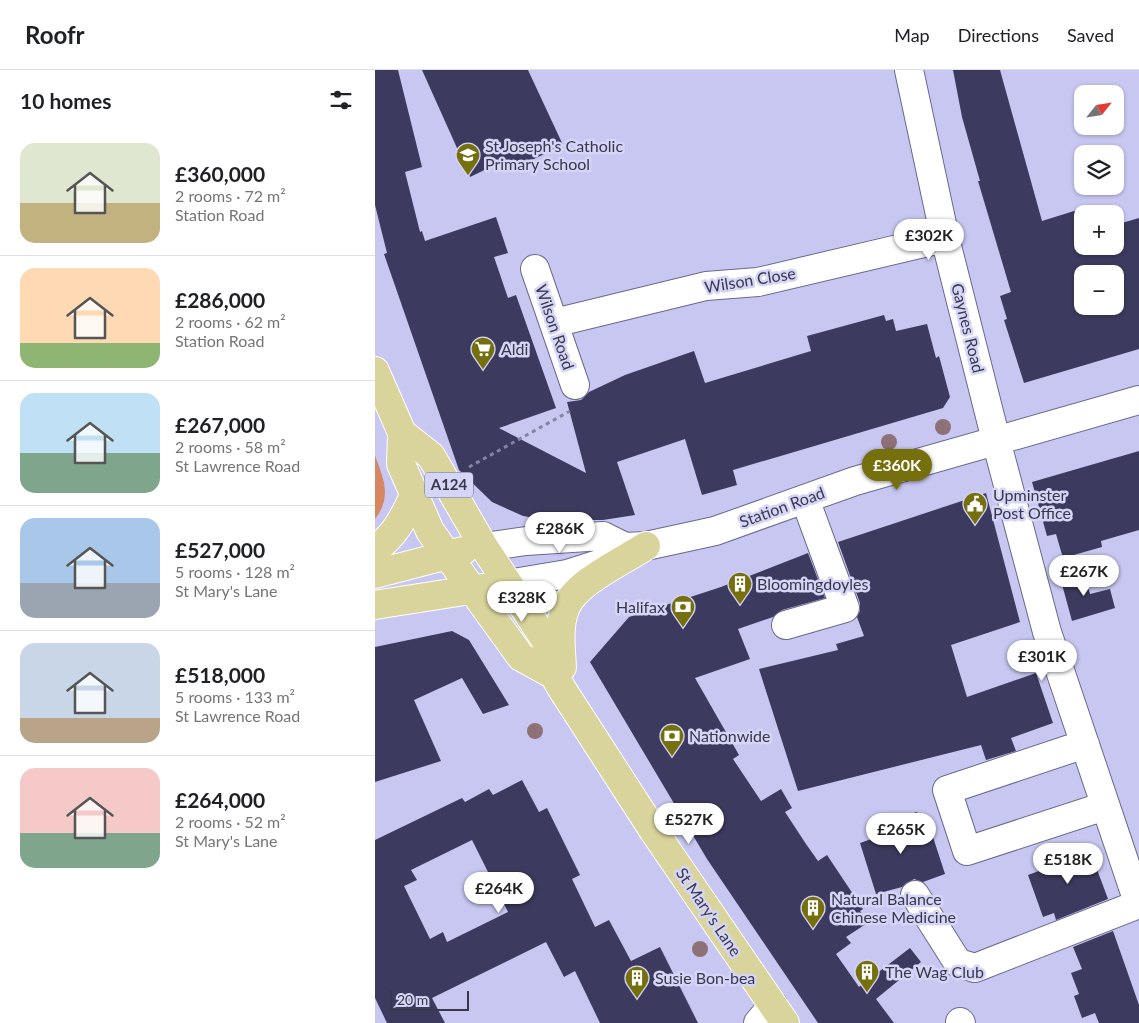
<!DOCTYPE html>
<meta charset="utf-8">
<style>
:root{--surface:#fff;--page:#f2f2f2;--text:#202124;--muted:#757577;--line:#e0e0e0;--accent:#756f0e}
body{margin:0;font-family:Lato,sans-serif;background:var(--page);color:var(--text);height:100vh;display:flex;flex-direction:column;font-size:19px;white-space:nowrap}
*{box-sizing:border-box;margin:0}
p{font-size:16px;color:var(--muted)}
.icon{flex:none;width:28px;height:28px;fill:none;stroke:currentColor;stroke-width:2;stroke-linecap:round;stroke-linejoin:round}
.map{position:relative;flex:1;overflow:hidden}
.details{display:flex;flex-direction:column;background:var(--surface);width:375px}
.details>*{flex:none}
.needle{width:32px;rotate:60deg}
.controls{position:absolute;left:699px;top:15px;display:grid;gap:10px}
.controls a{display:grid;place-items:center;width:50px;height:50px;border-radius:10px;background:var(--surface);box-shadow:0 1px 4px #0004;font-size:25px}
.scale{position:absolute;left:15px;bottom:12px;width:79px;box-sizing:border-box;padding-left:5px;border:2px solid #39384a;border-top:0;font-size:14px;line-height:18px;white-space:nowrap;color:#39384a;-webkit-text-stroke:4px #d5d5f8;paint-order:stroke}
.price{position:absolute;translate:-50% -42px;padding:0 11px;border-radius:18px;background:#fff;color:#222;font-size:16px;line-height:32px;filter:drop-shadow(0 1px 2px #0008)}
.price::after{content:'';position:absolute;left:50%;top:30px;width:15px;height:11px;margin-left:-8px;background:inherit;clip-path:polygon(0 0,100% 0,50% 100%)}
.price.on{background:var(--accent);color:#fff}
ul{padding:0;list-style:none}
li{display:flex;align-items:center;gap:15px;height:125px;padding:0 20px}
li+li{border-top:1px solid var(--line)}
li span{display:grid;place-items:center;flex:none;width:140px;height:100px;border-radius:15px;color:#555}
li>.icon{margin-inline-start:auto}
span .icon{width:60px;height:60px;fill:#fffc;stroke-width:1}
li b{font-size:21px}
h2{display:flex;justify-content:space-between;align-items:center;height:60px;padding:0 20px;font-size:21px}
header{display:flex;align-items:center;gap:30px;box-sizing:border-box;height:70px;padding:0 25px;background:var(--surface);border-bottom:1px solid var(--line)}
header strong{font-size:24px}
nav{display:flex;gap:28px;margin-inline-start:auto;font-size:18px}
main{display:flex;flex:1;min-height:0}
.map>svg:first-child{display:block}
.green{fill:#d68762}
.building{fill:#3c3a5e;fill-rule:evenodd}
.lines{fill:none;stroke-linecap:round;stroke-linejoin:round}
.minor-casing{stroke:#69688f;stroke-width:30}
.major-casing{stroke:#fff;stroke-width:30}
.path{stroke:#8484a3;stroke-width:3;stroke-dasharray:4 4;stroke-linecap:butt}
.minor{stroke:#fff;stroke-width:28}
.major{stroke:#d9d49b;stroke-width:28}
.tree{fill:#8e7176}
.labels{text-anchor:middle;stroke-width:5;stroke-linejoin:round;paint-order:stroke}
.shield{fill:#d5d5f8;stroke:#68677e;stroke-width:1}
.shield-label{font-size:15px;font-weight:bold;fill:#39384a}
.poi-label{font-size:16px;fill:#39384a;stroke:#d5d5f8;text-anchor:start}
.street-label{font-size:16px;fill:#39384a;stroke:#d5d5f8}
</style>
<header>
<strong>Roofr</strong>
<nav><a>Map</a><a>Directions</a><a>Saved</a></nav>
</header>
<main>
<section class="details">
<h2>10 homes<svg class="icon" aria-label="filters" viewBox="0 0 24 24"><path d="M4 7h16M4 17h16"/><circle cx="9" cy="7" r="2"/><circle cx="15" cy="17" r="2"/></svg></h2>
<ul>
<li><span style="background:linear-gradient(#dfe7d0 60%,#c2b280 0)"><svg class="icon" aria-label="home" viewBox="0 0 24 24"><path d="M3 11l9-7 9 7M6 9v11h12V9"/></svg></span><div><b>£360,000</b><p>2 rooms · 72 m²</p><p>Station Road</p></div></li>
<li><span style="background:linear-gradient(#ffd9b3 75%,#8fb573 0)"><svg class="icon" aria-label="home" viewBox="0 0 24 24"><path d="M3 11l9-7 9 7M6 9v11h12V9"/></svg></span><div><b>£286,000</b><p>2 rooms · 62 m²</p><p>Station Road</p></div></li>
<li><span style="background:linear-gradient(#bfe0f5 60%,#7fa58c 0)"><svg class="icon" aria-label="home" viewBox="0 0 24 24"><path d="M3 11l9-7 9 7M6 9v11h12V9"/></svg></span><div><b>£267,000</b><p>2 rooms · 58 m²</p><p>St Lawrence Road</p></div></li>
<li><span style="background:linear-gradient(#a9c7e8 65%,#9aa5b1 0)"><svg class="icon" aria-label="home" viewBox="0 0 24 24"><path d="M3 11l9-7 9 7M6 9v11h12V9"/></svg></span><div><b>£527,000</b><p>5 rooms · 128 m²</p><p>St Mary's Lane</p></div></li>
<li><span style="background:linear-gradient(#c9d6e8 75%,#b9a48a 0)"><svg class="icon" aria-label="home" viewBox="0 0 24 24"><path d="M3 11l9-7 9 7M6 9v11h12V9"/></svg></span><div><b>£518,000</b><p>5 rooms · 133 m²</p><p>St Lawrence Road</p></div></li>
<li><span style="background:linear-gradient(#f6c9c9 65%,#7fa58c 0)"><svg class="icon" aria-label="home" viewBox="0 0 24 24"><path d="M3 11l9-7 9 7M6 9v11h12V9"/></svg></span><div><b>£264,000</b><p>2 rooms · 52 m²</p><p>St Mary's Lane</p></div></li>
</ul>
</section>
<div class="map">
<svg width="764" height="953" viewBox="0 0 764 953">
<rect width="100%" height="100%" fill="#c7c7f2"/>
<!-- green -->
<path class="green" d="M0,386C9,409 17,427 0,449Z"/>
<!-- building -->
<path class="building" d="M0,0H23L47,97L30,102L45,162L47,161L50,171L121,147L133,183L119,187L133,228L141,225L181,338L124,358L211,403L192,332L206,330L214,322L250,305L319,281L330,313L436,281L432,266L509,245L511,251L518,249L521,261L552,254L561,288L564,286L575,327L568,338L358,400L362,415L327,425L310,369L242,392L260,445L228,450H173L148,446L117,432L84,400L9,184L12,183L0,135Z
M47,0H153L188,75L134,101L130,90L95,107Z
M578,0H625L667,151L715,136L717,144H708V176H740V155L764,148V279L649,313L629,250L632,249L625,226L636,222L603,111H605L587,47ZM708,204H740V236H708Z
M764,381V460L726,471L727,477L688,488L681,464L672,466L657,412Z
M611,423L645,552L576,575L592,627L661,603L678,653L636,668L641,681L611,690L606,675L423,721L384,599L463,580L461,574L489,566L482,547L485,541V533L463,472Z
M433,483L450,528L407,540L398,547L363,559L375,589L320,608L364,685L358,689L386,731L406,719L417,738L410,742L431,774L443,791L452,785L488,839L485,841L494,852L471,867L476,873L461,884L484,917L535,878L546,892L501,929L519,953H443L332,789L215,592L254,547L346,517Z
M708,501L715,524L735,519L740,538L697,551L685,507Z
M77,561L94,570L134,635L108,644L87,608L39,630L66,691L0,712V577Z
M147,710L164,742L172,738L205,805L197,809L220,857L234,850L256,891L285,877L323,953H225L200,901L189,907L171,872L57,928L70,953H12L0,928V770L87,728L90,732L114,719L118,725ZM97,770L133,842L72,872L68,862L55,869L29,816L42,810L36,800Z
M542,742L550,769L558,767L570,804L548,812L539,809L527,817L501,824L485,773L505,766L502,755Z
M714,778L733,829L681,850L679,843L668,847L653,805L680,795L679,790Z
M738,861L764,935V953H724L720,943L707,948L699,926L704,924L696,903L707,899L698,877Z"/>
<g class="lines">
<defs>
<path id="minor" d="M534,0L570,168L621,370L672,562L764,835
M160,199L200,315
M179,253L331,216L383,212L570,168
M109,477L151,471L228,466L250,477L271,476L340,461L480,411L764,330
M133,514L192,504L236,490L241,485
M411,555L470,538L430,429
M710,674L572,720L592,781L730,736
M540,825L583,893L600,898L764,834
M585,952L586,953
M383,953L398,935"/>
<path id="major" d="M0,301L27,363L56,386L109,477L171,571L179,605L187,619L278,760L410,953
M27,363L26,394L55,461L146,587L179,605
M0,480C20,465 28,449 39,426
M0,504L88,481
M0,535L115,517
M187,597C186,578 183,557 190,539C199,513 248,491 271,476"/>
</defs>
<!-- minor casing -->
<use href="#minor" class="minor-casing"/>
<!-- major casing -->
<use href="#major" class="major-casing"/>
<!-- path -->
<path class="path" d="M94,397L195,341"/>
<!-- minor -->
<use href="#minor" class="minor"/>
<!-- major -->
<use href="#major" class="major"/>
</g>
<!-- trees -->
<g class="tree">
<circle cx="568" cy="357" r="8"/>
<circle cx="514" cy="372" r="8"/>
<circle cx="160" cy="661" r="8"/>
<circle cx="325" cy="879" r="8"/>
</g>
<!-- icons -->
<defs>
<symbol id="school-pin" viewBox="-11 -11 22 30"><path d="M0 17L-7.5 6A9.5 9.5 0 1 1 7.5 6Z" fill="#756f0e" stroke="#d5d5f8"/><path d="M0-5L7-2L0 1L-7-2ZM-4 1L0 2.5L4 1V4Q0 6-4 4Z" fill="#fff"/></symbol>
<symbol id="supermarket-pin" viewBox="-11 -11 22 30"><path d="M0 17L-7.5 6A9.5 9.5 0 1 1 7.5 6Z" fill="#756f0e" stroke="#d5d5f8"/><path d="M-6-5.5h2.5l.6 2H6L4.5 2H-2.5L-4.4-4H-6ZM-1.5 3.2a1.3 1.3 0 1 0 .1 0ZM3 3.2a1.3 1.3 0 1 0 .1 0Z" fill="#fff"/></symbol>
<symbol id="civic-pin" viewBox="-11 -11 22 30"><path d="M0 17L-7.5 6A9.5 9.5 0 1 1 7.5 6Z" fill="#756f0e" stroke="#d5d5f8"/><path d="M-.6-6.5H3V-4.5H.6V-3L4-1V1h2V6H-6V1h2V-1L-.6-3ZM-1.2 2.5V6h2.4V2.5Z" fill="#fff"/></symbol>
<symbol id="building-pin" viewBox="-11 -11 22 30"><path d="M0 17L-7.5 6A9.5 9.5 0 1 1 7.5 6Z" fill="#756f0e" stroke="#d5d5f8"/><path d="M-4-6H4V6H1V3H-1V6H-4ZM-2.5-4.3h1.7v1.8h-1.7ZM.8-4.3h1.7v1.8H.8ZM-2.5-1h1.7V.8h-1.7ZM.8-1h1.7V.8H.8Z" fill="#fff"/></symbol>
<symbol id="bank-pin" viewBox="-11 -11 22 30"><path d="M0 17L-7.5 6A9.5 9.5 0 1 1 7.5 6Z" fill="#756f0e" stroke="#d5d5f8"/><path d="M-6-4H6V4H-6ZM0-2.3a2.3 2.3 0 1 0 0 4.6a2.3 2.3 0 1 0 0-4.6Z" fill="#fff"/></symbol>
</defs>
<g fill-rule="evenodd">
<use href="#school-pin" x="79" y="71" width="28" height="38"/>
<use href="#supermarket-pin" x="94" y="265" width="28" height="38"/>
<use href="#civic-pin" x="586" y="420" width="28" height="38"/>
<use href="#building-pin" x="351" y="500" width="28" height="38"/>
<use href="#bank-pin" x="294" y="523" width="28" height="38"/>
<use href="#bank-pin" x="283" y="652" width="28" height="38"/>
<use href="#building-pin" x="424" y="824" width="28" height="38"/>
<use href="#building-pin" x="478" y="888" width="28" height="38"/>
<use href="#building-pin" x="248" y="894" width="28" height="38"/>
</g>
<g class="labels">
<!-- shield labels -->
<rect class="shield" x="50" y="402.5" width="48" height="25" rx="4"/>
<g class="shield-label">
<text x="74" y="420">A124</text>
</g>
<!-- poi labels -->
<g class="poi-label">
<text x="110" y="82">St Joseph's Catholic<tspan x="110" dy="18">Primary School</tspan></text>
<text x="126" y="285">Aldi</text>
<text x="618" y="431">Upminster<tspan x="618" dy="18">Post Office</tspan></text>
<text x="382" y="520">Bloomingdoyles</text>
<text x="290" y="543" text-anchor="end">Halifax</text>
<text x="314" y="672">Nationwide</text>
<text x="456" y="835">Natural Balance<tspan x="456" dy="18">Chinese Medicine</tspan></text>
<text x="510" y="908">The Wag Club</text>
<text x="280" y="914">Susie Bon-bea</text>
</g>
<!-- street labels -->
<g class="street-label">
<text transform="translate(375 210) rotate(-9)" y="6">Wilson Close</text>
<text transform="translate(180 257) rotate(71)" y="6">Wilson Road</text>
<text transform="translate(593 258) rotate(76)" y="6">Gaynes Road</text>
<text transform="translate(407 437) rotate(-20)" y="6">Station Road</text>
<text transform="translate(334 842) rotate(56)" y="6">St Mary's Lane</text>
</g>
</g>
</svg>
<div class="controls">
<a><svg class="needle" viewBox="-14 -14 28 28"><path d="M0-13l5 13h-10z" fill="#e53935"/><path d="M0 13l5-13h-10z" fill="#757577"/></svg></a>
<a><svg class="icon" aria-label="layers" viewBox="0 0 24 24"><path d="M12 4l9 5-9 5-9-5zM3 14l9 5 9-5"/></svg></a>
<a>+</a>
<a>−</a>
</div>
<div class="scale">20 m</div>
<b class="price" style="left:554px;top:191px">£302K</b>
<b class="price on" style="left:522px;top:421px">£360K</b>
<b class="price" style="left:185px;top:484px">£286K</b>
<b class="price" style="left:709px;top:527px">£267K</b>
<b class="price" style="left:147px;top:553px">£328K</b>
<b class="price" style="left:667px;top:612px">£301K</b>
<b class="price" style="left:314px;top:775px">£527K</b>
<b class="price" style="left:526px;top:785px">£265K</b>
<b class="price" style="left:693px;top:815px">£518K</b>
<b class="price" style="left:124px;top:844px">£264K</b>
</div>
</main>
